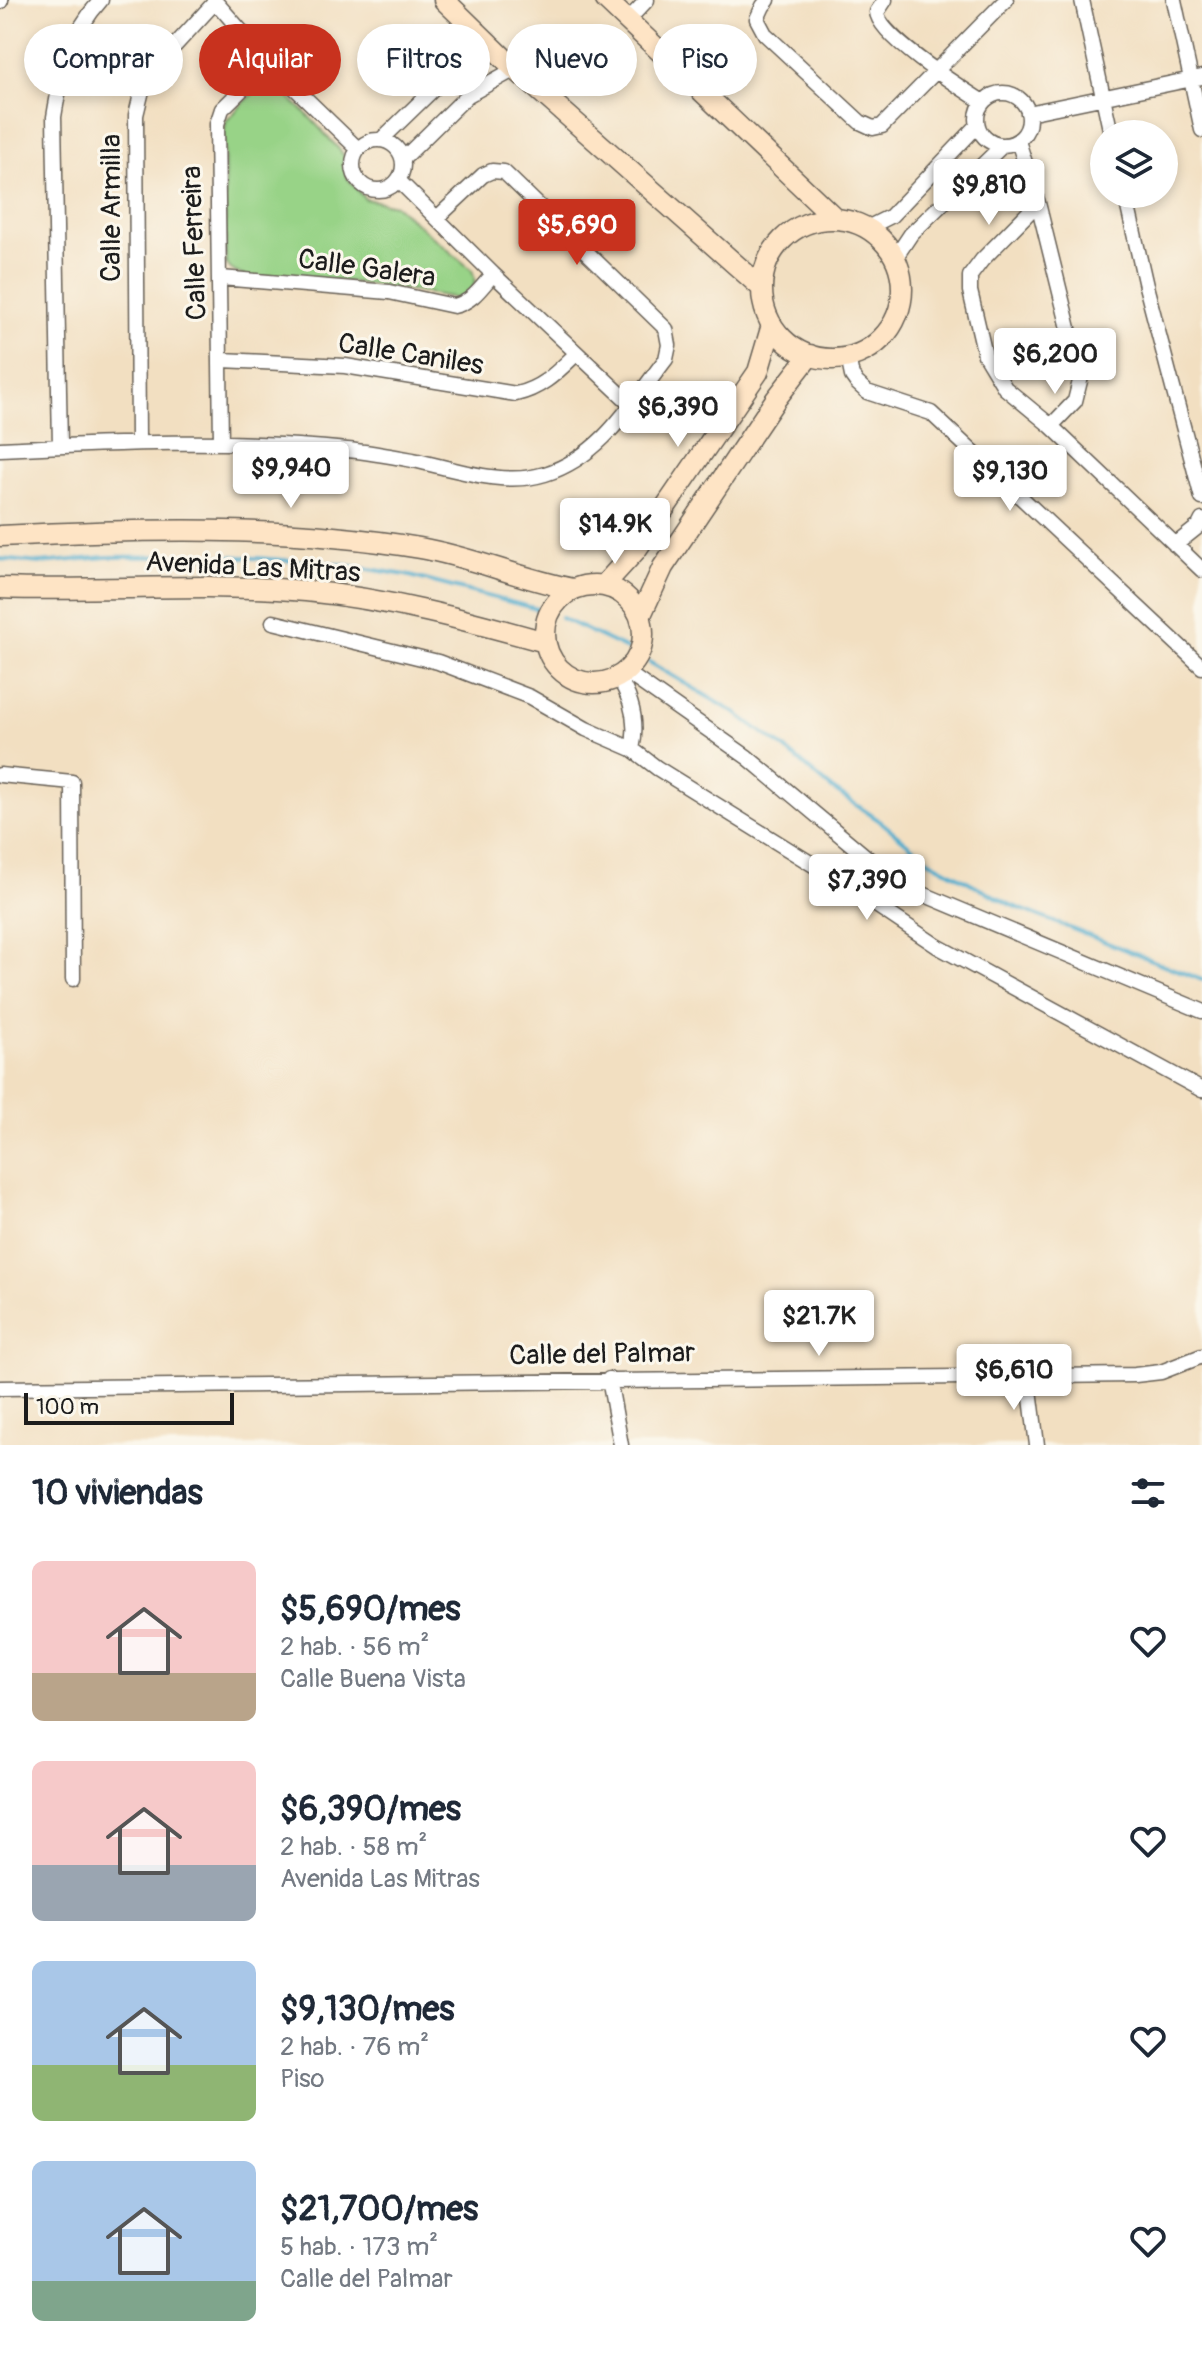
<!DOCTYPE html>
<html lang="es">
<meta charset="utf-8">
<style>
:root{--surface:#fff;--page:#f6f6f7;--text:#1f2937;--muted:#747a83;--accent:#c8321e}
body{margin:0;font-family:Pangolin,sans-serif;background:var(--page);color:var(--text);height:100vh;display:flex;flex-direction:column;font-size:30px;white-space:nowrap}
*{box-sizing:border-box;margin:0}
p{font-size:26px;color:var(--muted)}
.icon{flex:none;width:44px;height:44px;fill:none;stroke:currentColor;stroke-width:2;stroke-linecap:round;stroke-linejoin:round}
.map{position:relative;height:1445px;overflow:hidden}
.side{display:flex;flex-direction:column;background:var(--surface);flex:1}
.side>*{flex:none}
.banner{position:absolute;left:24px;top:24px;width:800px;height:72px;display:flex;gap:16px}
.buttons{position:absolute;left:1090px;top:120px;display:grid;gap:16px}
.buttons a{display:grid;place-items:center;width:88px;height:88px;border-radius:50%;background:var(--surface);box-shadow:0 4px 12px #0003;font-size:40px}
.scale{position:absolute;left:24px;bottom:20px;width:210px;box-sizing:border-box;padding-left:8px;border:4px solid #1c1c1c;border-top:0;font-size:22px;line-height:28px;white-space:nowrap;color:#1c1c1c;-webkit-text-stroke:6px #fbf7ec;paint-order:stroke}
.price{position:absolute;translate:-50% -68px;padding:0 18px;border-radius:8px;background:#fff;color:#222;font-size:26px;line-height:52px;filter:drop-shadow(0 2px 4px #0008)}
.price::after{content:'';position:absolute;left:50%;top:48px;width:24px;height:18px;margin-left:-12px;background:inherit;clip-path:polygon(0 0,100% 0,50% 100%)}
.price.active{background:var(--accent);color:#fff}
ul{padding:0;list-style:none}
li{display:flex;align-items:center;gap:24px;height:200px;padding:0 32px}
li span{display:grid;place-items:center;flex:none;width:224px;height:160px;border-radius:12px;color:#555}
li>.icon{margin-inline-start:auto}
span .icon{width:96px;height:96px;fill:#fffc;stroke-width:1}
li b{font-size:34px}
h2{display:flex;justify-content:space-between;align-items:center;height:96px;padding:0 32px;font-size:34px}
.tag{padding:0 28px;border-radius:36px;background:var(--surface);box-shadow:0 4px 12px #0003;font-size:28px;line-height:72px}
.tag.active{background:var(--accent);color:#fff}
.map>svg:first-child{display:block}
.green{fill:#98d387;stroke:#5a7852;stroke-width:2}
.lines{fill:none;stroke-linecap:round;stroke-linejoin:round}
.stream{stroke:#4dabcc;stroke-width:4}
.street-casing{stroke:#676056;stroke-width:17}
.secondary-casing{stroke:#676056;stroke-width:23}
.street{stroke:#fff;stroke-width:14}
.secondary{stroke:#fee4c5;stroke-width:20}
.labels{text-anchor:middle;stroke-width:6;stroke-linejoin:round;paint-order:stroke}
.street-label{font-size:28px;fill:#1c1c1c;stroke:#fbf7ec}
</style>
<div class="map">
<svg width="1202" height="1445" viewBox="0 0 1202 1445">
<rect width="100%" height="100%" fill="#fbf7ec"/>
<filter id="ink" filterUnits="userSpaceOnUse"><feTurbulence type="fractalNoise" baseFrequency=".0125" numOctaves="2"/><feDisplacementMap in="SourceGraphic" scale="16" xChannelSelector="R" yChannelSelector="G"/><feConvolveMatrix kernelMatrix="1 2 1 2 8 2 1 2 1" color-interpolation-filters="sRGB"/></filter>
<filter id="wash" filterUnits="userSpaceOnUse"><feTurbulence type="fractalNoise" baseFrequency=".006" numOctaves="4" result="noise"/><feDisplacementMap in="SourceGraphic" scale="32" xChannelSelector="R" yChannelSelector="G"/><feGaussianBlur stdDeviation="1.8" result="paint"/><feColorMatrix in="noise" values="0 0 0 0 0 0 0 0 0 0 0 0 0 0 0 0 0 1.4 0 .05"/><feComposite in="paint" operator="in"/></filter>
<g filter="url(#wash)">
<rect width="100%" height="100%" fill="#f2dfc1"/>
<!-- green -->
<path class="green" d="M262,84C289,88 321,131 340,150L346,159L347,177L365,199L395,205L472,270C478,285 474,289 461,299C406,289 351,280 295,277C272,276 241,284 226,264L224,135L226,121Z"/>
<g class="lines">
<!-- stream -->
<path class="stream" d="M0,559L40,563L106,557L227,556L338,564L406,575L537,609
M561,618L627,649
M649,662L737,714L784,748L831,788L880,821L928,860L1011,905L1202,980"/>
</g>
</g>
<g filter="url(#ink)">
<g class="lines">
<defs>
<path id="street" d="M214,0L269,63L358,149
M768,0L763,6L757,19L765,34L860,122L873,128L882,126L1006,0
M885,0L877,12C878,36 961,88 983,102
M1082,0L1111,134
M1174,0L1202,130
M0,2L1,0
M628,20L647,0
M977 119a26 26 0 1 1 52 0a26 26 0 1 1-52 0Z
M1028,113L1202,77
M382,139L446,77L469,25
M353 165a25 25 0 1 1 50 0a25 25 0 1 1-50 0Z
M1018,141L1038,203L1081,377L1075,401L1051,426
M403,159L468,95L515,69
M398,180L493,274L631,404
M1125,194L1146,286L1202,498
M1038,203L982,260L970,276V291L985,355L1005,388L1051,426L1202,570
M867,228L891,216L977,126
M895,258L911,234L1002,146
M221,278L389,292L454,306C472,302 481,288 493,274
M848,357L852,376L857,383L867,392L931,413L1202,667
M222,360L345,366L516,394C543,388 558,371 577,353
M138,442L136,115L145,78L215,2
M221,443L217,124L222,109L269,63
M60,446L54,117C61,73 70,34 101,0
M0,449C116,443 232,438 347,450C369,452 391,456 413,460C455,469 503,487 545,474C602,456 631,404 666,359L669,345L666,329L504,172L492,171L483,175L437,218
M1175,545L1199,526L1202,520
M273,622L438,662L530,697L586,729L632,749
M626,672L747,757L876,865L906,887L1202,1011
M618,677C632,699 638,724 632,749L657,768L849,887L937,946L1202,1090
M0,775L72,782L73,979
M1028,1374L1037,1445
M609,1379L621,1445
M0,1388L1135,1375L1161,1372L1202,1356"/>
<path id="secondary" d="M444,0L515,69L762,288
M606,0L836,219
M762 289a70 70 0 1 1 140 0a70 70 0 1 1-140 0Z
M0,536C141,529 281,525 420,548C472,557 521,579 573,589
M545 634a49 49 0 1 1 98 0a49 49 0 1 1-98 0Z
M604,585L636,550L758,372L772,325
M0,588C102,592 204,582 306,591C387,599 467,620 545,642
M640,617L663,567L776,399L810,355"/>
</defs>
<!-- street casing -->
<use href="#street" class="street-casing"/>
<!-- secondary casing -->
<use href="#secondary" class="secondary-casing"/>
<!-- street -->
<use href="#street" class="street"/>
<!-- secondary -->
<use href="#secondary" class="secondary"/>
</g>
</g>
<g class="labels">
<!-- street labels -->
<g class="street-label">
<text transform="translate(110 208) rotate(-90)" y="10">Calle Armilla</text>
<text transform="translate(193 243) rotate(-92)" y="10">Calle Ferreira</text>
<text transform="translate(367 267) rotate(8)" y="10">Calle Galera</text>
<text transform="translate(411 353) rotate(9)" y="10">Calle Caniles</text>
<text transform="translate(253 566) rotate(3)" y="10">Avenida Las Mitras</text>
<text transform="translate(602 1353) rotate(-1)" y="10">Calle del Palmar</text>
</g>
</g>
</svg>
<div class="buttons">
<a><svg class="icon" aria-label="layers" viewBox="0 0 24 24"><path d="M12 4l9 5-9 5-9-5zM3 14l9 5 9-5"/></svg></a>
</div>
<div class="scale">100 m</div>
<b class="price" style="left:989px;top:227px">$9,810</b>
<b class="price active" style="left:577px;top:267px">$5,690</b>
<b class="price" style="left:1055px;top:396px">$6,200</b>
<b class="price" style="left:678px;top:449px">$6,390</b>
<b class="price" style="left:291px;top:510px">$9,940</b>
<b class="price" style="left:1010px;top:513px">$9,130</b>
<b class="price" style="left:615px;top:566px">$14.9K</b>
<b class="price" style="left:867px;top:922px">$7,390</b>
<b class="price" style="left:819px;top:1358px">$21.7K</b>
<b class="price" style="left:1014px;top:1412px">$6,610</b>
<div class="banner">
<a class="tag">Comprar</a>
<a class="tag active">Alquilar</a>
<a class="tag">Filtros</a>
<a class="tag">Nuevo</a>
<a class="tag">Piso</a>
</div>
</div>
<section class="side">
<h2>10 viviendas<svg class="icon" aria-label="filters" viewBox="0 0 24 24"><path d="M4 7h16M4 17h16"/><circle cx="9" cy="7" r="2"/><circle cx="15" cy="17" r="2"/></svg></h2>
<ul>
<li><span style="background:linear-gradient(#f6c9c9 70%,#b9a48a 0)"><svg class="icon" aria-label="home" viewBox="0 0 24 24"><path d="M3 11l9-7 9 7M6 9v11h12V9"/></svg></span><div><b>$5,690/mes</b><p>2 hab. · 56 m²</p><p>Calle Buena Vista</p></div><svg class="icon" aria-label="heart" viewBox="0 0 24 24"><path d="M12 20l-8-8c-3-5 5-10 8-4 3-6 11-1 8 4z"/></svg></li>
<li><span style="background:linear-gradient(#f6c9c9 65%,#9aa5b1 0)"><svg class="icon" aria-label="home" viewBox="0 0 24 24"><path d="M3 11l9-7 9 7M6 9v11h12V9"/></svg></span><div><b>$6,390/mes</b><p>2 hab. · 58 m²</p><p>Avenida Las Mitras</p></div><svg class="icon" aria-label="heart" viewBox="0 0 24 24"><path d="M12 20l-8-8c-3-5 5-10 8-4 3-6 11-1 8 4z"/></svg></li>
<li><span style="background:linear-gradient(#a9c7e8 65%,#8fb573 0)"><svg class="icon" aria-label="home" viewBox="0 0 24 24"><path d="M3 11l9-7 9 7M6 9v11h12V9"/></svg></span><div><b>$9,130/mes</b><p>2 hab. · 76 m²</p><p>Piso</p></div><svg class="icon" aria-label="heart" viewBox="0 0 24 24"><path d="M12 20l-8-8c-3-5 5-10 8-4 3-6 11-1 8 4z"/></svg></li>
<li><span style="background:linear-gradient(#a9c7e8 75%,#7fa58c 0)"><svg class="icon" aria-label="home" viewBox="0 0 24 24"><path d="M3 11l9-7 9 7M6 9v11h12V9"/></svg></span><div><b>$21,700/mes</b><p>5 hab. · 173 m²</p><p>Calle del Palmar</p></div><svg class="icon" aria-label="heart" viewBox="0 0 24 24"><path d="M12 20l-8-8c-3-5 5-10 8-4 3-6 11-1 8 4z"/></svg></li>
</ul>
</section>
